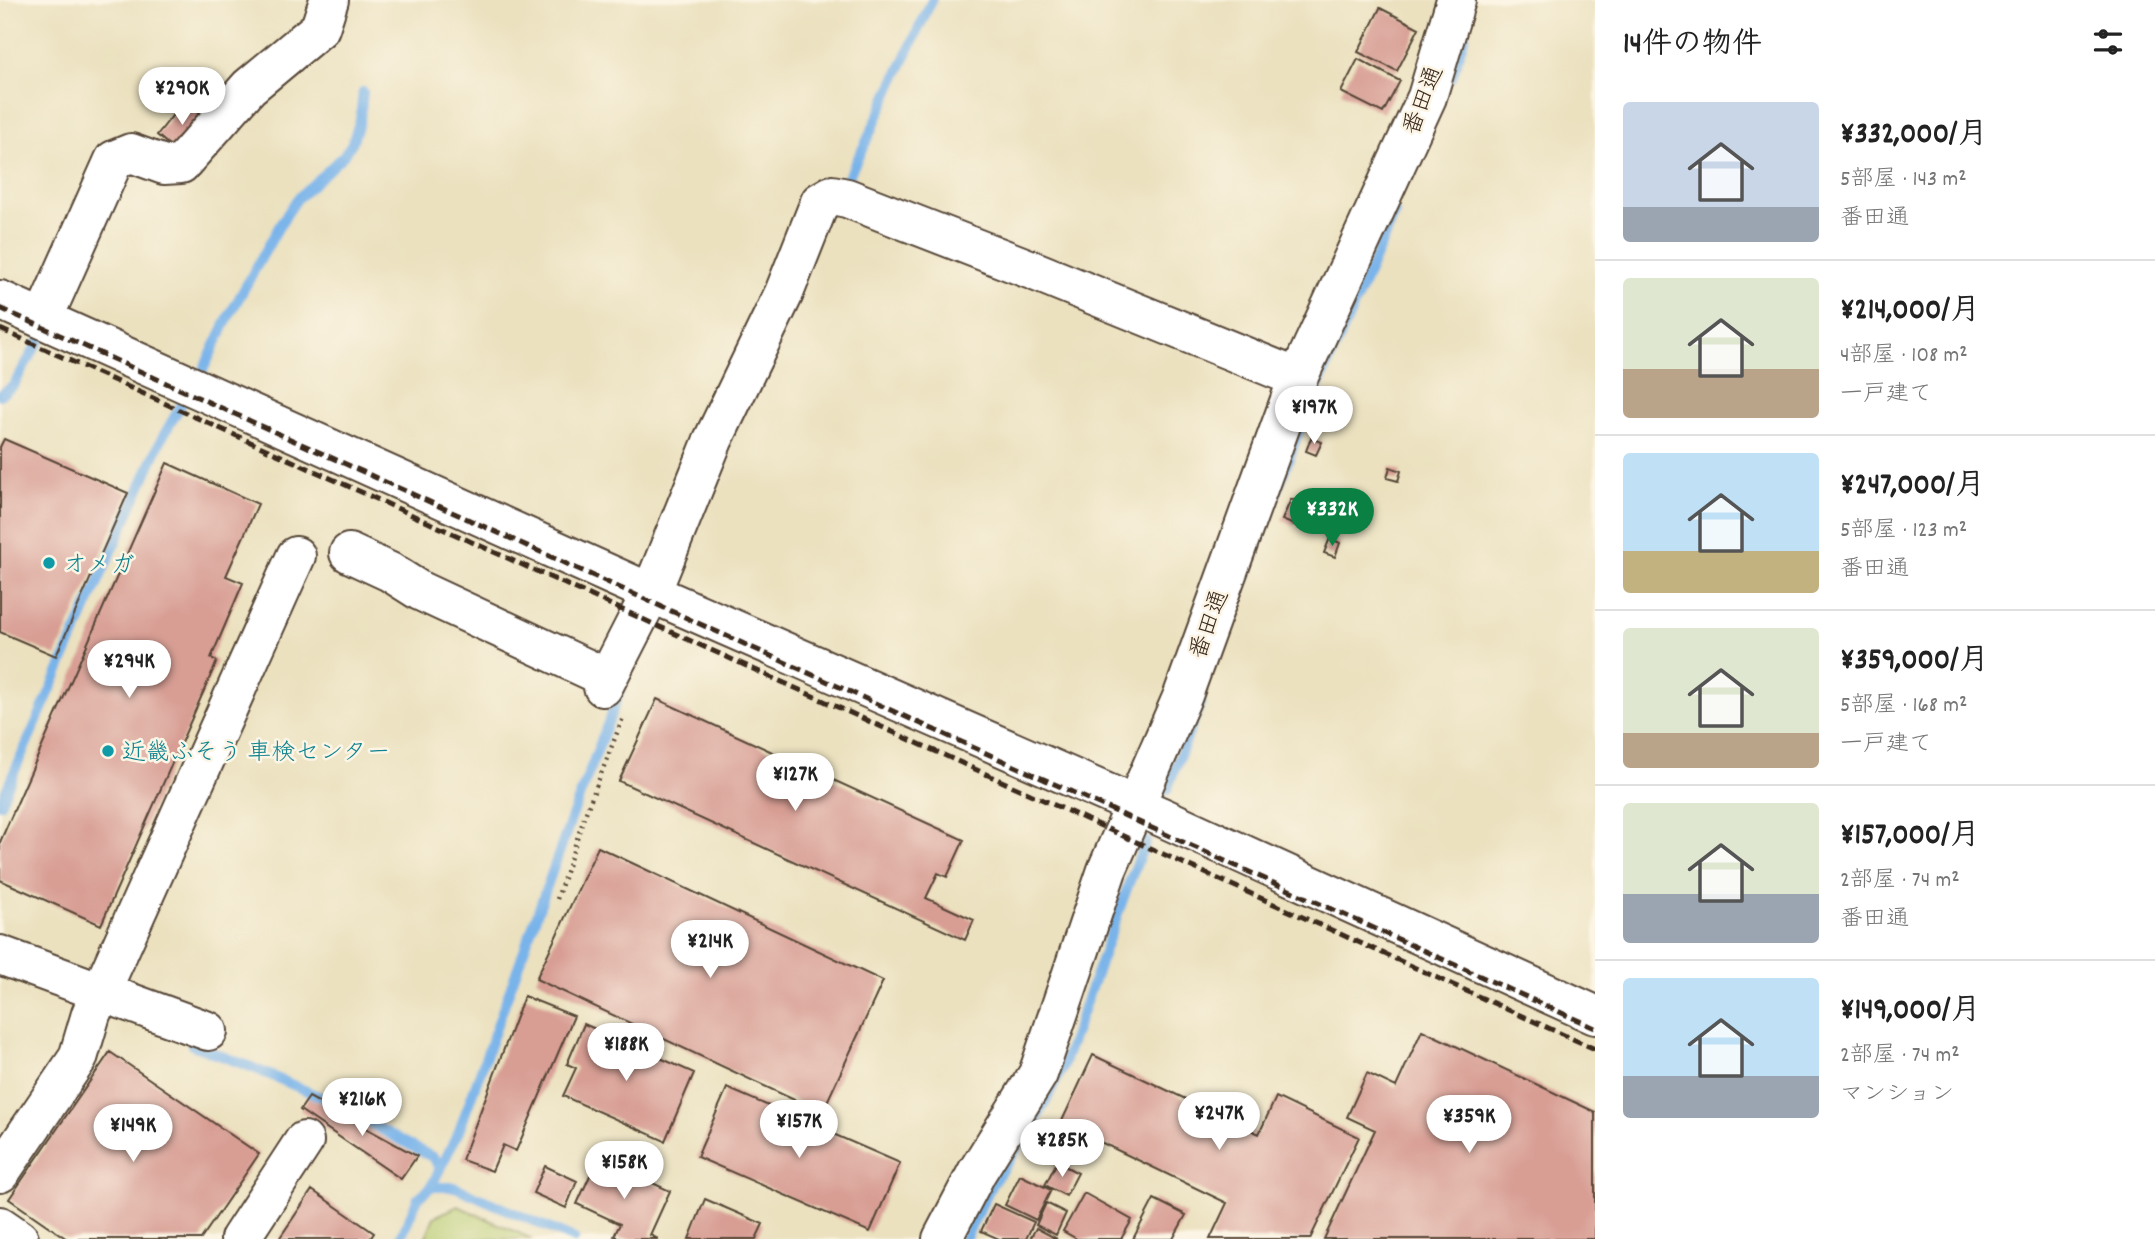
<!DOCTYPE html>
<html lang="ja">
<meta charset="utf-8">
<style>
:root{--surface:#fff;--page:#f6f6f6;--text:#222;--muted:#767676;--line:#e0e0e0;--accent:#0b8043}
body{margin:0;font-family:Dekko,"Klee One",sans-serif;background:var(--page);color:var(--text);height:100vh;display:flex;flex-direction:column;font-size:26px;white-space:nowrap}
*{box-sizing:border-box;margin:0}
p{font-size:23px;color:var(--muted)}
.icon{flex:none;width:38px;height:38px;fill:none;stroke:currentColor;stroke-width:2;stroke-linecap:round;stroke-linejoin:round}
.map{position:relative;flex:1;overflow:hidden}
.panel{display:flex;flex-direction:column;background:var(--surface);width:560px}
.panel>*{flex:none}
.price{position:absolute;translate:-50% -60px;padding:0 16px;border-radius:24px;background:#fff;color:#222;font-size:23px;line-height:46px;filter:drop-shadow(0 2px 4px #0008)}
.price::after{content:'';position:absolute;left:50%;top:42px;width:21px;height:16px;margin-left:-10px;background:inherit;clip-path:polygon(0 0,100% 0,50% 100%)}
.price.current{background:var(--accent);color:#fff}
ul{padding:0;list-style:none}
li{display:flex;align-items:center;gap:21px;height:175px;padding:0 28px}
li+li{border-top:2px solid var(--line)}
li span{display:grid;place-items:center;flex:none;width:196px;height:140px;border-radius:7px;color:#555}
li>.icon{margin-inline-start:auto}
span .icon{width:84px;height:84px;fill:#fffc;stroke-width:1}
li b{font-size:30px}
h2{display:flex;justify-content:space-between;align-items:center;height:84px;padding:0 28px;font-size:30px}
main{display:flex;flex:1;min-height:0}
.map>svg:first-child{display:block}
.green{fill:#b7cb6f;stroke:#797a46;stroke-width:2}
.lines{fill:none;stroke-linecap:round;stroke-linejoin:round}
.stream{stroke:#78b3ea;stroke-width:10}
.building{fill:#d89e94}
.minor-casing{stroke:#554536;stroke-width:42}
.path{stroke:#554536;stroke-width:4.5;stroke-dasharray:2 5;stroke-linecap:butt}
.minor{stroke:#fff;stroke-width:38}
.rail{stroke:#3b2a1e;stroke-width:5;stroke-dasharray:10 5;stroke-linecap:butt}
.culture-dot{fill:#0f9aa8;stroke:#fcf5e5;stroke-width:2.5}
.labels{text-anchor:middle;stroke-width:5;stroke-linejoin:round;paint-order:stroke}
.street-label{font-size:24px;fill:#3b2a1e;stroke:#fcf5e5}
.culture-label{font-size:24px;fill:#0d838f;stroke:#fcf5e5;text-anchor:start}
</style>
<main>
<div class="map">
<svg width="1595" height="1239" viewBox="0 0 1595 1239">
<rect width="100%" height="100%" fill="#fcf5e5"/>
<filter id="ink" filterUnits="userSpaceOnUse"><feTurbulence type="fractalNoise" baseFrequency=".0143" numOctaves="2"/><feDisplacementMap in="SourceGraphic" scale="14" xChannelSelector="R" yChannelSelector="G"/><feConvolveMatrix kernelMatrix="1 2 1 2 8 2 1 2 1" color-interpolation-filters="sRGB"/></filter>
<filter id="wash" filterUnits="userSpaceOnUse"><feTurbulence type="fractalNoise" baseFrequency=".00686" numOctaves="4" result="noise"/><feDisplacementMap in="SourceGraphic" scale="28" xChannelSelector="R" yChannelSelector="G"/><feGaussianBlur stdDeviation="1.57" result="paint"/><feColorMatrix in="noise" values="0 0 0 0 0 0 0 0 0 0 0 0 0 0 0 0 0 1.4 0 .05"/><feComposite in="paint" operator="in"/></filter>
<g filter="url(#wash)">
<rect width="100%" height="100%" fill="#ebe1bf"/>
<!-- green -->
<path class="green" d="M458,1206L532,1239H425L434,1217Z"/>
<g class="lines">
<!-- stream -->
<path class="stream" d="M1452,77L1465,34
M842,189L866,142L932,0
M203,370L230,314L281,223L297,199L343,156L352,143L360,120L363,92
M0,395L13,386L42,336
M1224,637L1302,423L1395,213
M1167,790L1201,701
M0,804L162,438L183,402
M192,1045L251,1067L323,1098L434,1158L439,1169
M431,1187L459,1131L574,811L621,689
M400,1239L418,1198L431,1187H455L574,1239
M965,1239L992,1184L1034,1125L1061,1071L1129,883L1146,841"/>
</g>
<g id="blocks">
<!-- building -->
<path class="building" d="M1380,8L1419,28L1397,71L1358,52Z
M1358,59L1400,81L1383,113L1341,92Z
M184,101L206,119L179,153L157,135Z
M1331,404L1347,410L1342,423L1326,417Z
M1311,438L1322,442L1316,455L1306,451Z
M4,439L128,493L56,656L0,632V447Z
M167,463L258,504L226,576L243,583L211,658L217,661L101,925L0,880V842Z
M1390,467L1401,471L1398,481L1387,478Z
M1291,499L1302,504L1294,525L1282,520Z
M1330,538L1340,543L1335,557L1324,553Z
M657,699L964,840L947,877L938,873L926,898L974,920L965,940L619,781Z
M598,847L883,981L822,1113L536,979Z
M524,996L574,1016L516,1151L503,1145L492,1171L462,1160Z
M584,1024L694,1073L665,1141L563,1096L576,1068L567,1064Z
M1422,1030L1595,1112V1239H1324L1375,1130L1347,1117L1367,1073L1396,1087Z
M110,1052L259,1154L201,1239H67L9,1199Z
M1093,1055L1259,1134L1276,1097L1359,1137L1310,1239H1210L1227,1203L1061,1123Z
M727,1088L900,1163L870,1232L697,1157Z
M309,1097L417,1156L401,1179L300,1110Z
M597,1160L643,1181L644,1179L670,1191L650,1235L658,1239H621L614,1236L620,1224L577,1204Z
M1057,1162L1078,1173L1066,1196L1045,1185Z
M545,1166L577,1181L566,1208L533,1193Z
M1020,1175L1051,1190L1036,1220L1005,1205Z
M312,1190L374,1233L370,1239H279Z
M1084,1193L1132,1220L1121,1239H1077L1063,1231Z
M705,1199L763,1224L756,1239H689Z
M1154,1199L1186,1215L1173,1239H1133Z
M1046,1203L1066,1213L1056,1235L1036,1225Z
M994,1204L1034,1222L1026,1239H999L981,1231Z
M1036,1228L1057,1239H1030Z"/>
</g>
</g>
<g filter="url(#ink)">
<use href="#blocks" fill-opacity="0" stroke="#554536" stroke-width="2"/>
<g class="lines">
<defs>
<path id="minor" d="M0,300L651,593L1164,818L1595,1015
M43,319L114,160L131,153L164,165L181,164L249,87L320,28L329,0
M349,553L390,572L420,591L607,678
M603,687L651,593L713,440L784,293L820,202L832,195L847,198L1032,270L1298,378
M0,955L208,1031
M0,1173L78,1058L91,1014L296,556
M0,1226L19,1239
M240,1239L304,1141
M942,1239L977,1172L1038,1074L1107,870L1183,695L1298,378L1427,97L1456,0"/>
</defs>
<!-- minor casing -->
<use href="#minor" class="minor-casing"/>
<!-- path -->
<path class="path" d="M557,899L585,815L624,715"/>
<!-- minor -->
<use href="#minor" class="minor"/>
<!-- rail -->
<path class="rail" d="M0,308L1595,1028
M0,329L1595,1049"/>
</g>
</g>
<!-- markers -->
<g class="culture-dot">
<circle cx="49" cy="563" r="7"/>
<circle cx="108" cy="751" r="7"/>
</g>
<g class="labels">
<!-- street labels -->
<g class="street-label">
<text transform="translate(1422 100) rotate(-69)" y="8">番田通</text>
<text transform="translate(1208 624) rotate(-70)" y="8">番田通</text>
</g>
<!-- culture labels -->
<g class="culture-label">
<text x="63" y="571">オメガ</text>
<text x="122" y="759">近畿ふそう 車検センター</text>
</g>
</g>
</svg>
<b class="price" style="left:182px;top:127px">¥290K</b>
<b class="price" style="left:1314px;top:446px">¥197K</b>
<b class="price current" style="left:1332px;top:548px">¥332K</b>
<b class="price" style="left:129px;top:700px">¥294K</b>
<b class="price" style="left:795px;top:813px">¥127K</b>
<b class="price" style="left:710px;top:980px">¥214K</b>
<b class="price" style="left:626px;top:1083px">¥188K</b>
<b class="price" style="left:362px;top:1138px">¥216K</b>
<b class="price" style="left:1219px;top:1152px">¥247K</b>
<b class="price" style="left:1469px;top:1155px">¥359K</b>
<b class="price" style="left:799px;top:1160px">¥157K</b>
<b class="price" style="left:133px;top:1164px">¥149K</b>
<b class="price" style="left:1062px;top:1179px">¥285K</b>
<b class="price" style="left:624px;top:1201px">¥158K</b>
</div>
<section class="panel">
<h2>14件の物件<svg class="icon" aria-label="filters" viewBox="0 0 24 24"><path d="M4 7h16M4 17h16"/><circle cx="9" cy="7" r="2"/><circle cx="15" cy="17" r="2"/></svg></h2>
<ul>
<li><span style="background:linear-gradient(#c9d6e8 75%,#9aa5b1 0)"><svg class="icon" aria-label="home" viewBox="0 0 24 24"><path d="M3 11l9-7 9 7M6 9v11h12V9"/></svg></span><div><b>¥332,000/月</b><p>5部屋 · 143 m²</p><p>番田通</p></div></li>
<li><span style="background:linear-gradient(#dfe7d0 65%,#b9a48a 0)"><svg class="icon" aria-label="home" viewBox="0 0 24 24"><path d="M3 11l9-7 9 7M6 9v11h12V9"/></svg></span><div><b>¥214,000/月</b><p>4部屋 · 108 m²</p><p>一戸建て</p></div></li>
<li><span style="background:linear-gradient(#bfe0f5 70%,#c2b280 0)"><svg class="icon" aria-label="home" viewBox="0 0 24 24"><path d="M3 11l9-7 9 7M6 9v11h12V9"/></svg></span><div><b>¥247,000/月</b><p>5部屋 · 123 m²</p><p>番田通</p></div></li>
<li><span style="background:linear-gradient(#dfe7d0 75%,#b9a48a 0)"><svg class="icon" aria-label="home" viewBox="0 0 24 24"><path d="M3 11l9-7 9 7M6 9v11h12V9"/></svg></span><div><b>¥359,000/月</b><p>5部屋 · 168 m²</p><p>一戸建て</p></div></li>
<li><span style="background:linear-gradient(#dfe7d0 65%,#9aa5b1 0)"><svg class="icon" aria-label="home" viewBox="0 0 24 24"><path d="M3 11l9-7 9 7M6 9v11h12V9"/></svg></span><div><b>¥157,000/月</b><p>2部屋 · 74 m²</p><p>番田通</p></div></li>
<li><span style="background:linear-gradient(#bfe0f5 70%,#9aa5b1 0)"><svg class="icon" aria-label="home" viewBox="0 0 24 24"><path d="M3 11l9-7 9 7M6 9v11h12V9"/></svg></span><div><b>¥149,000/月</b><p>2部屋 · 74 m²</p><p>マンション</p></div></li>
</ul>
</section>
</main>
